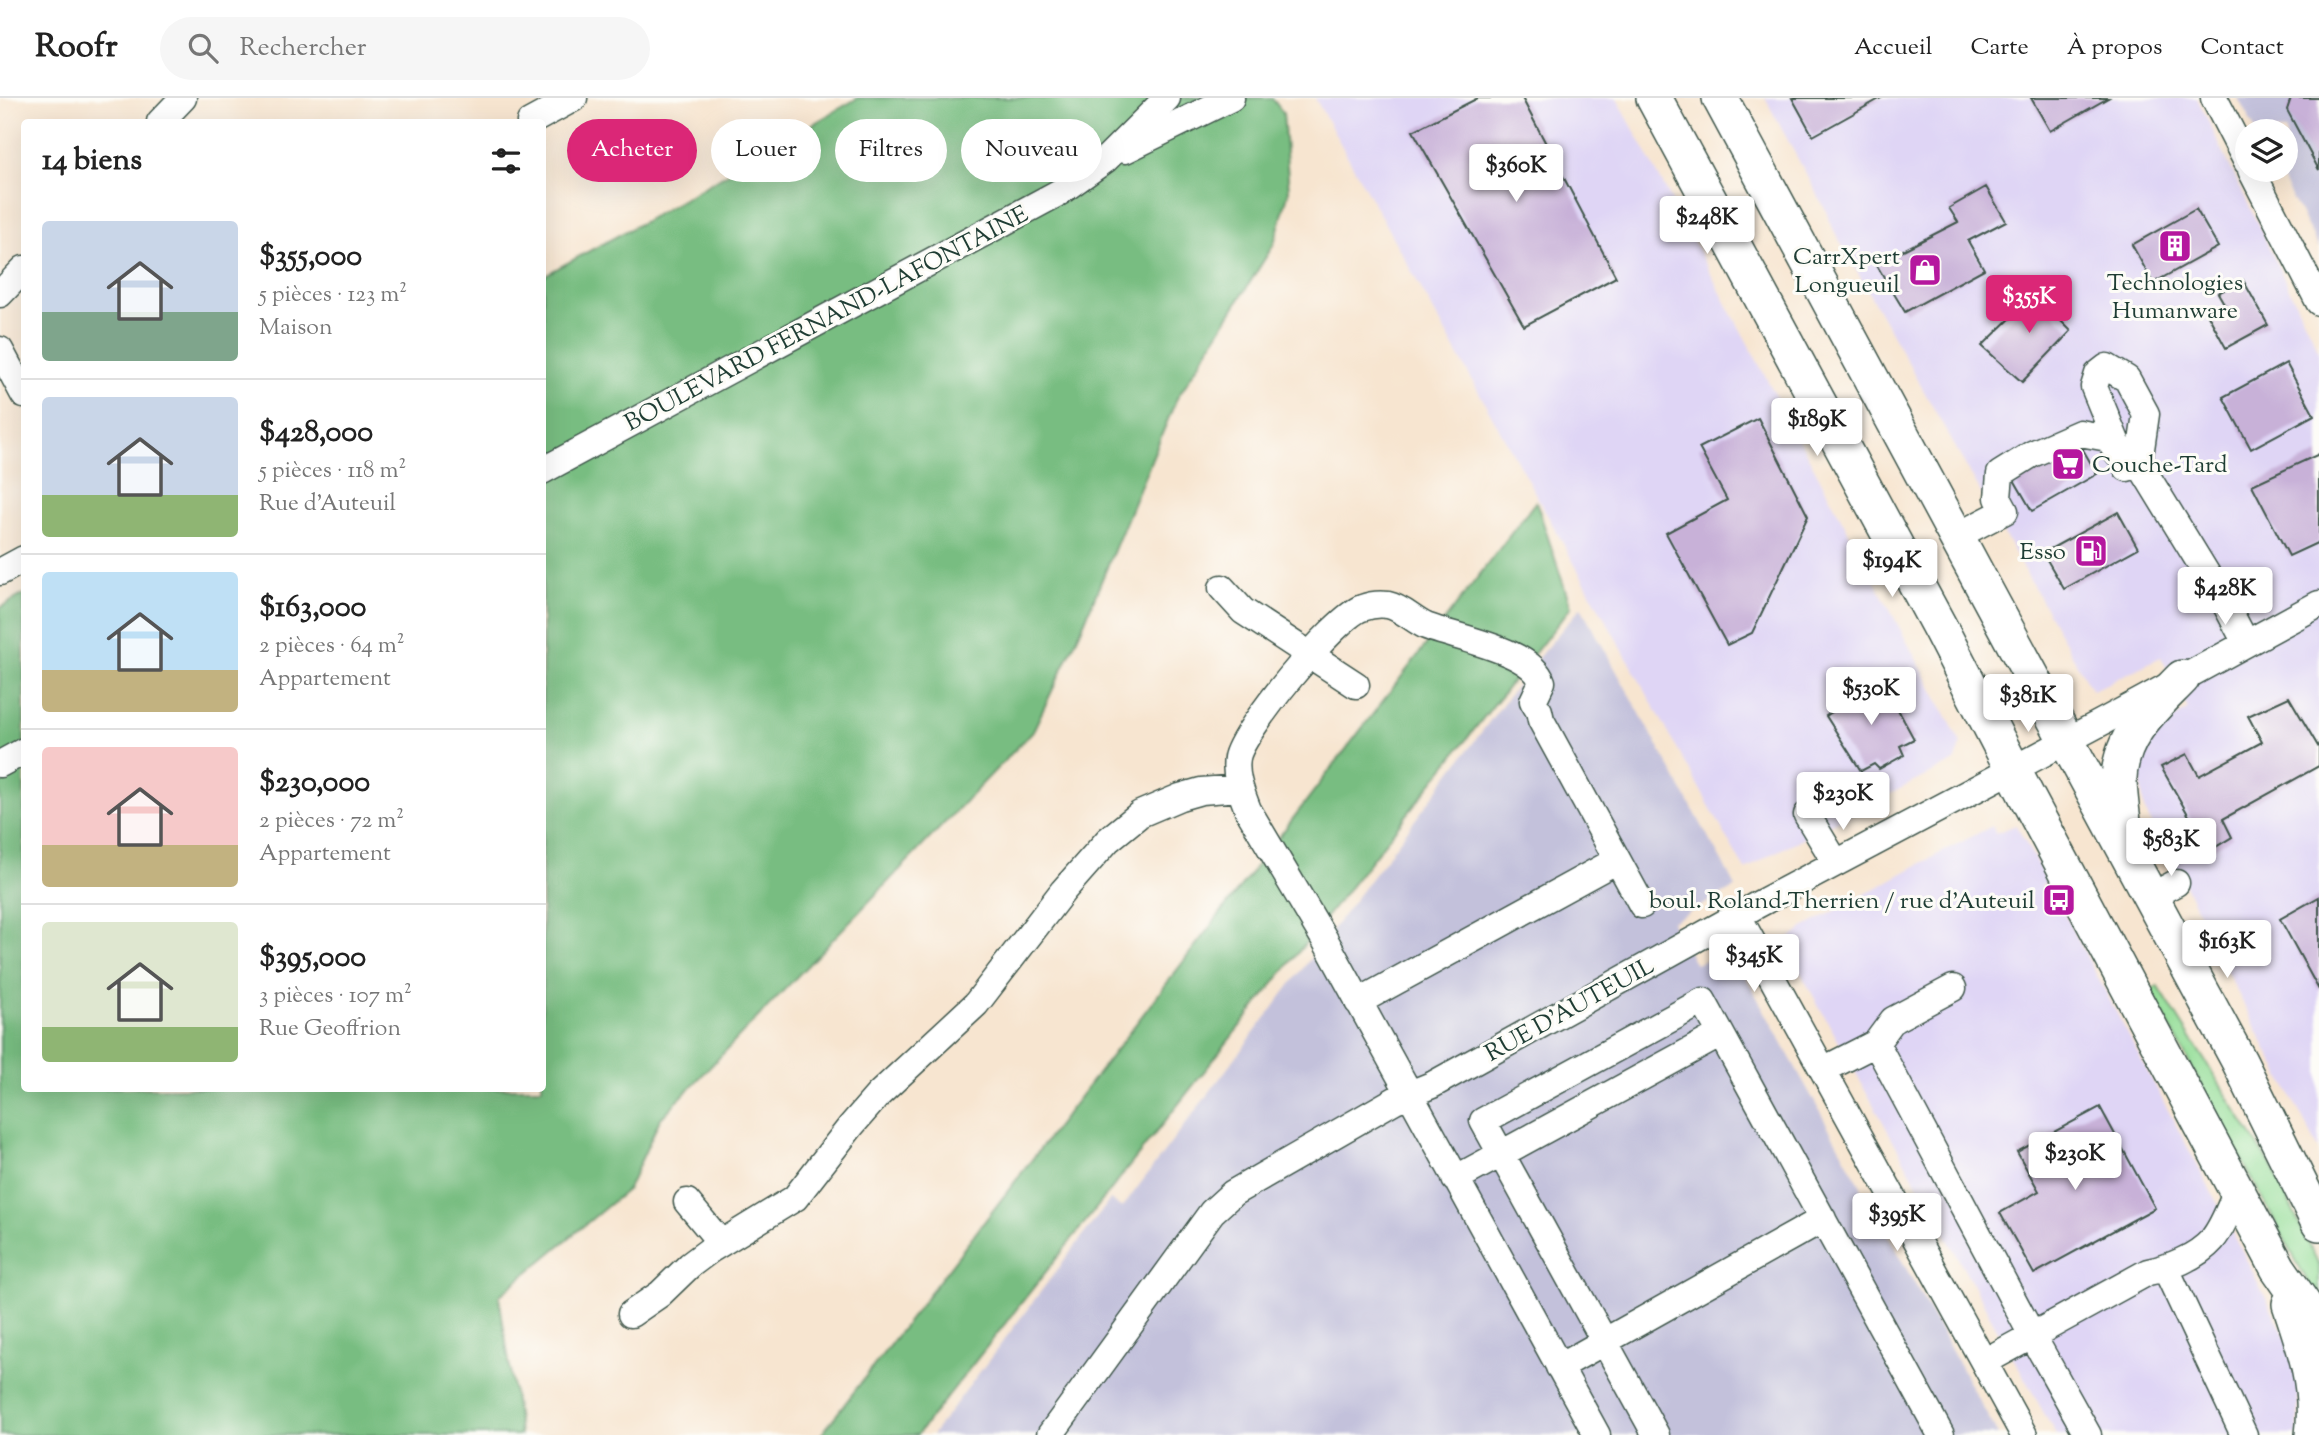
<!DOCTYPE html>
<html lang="fr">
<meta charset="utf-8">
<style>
:root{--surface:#fff;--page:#f6f6f6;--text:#222;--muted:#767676;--line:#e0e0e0;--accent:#db2777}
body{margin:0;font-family:"Sorts Mill Goudy",serif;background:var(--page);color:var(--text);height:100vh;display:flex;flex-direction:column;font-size:26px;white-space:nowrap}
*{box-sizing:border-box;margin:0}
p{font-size:23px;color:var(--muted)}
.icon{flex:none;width:38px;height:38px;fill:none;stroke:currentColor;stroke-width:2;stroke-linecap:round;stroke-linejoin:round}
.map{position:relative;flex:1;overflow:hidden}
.details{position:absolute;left:21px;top:21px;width:525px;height:973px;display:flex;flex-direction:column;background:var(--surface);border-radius:7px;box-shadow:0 7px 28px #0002}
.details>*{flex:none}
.hud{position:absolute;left:567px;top:21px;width:665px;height:63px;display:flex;gap:14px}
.buttons{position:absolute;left:2235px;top:21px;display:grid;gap:14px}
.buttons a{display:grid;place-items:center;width:63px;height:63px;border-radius:50%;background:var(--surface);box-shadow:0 7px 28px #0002;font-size:35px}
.price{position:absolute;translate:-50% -60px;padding:0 16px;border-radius:7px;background:#fff;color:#222;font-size:23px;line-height:46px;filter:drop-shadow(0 2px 4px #0008)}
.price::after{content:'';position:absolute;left:50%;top:42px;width:21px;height:16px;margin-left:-10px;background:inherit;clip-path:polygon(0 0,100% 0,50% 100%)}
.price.active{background:var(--accent);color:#fff}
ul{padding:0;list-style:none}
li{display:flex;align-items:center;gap:21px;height:175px;padding:0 21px}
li+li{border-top:2px solid var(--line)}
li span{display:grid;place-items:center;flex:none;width:196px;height:140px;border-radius:7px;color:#555}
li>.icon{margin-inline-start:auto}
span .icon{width:84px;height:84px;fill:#fffc;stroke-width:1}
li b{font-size:30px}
h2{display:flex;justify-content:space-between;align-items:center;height:84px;padding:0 21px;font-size:30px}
.pill{padding:0 24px;border-radius:32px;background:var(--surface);box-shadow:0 7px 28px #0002;font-size:24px;line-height:63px}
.pill.active{background:var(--accent);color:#fff}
header{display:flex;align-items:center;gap:42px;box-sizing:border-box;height:98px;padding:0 35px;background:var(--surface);border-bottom:2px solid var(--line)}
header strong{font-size:33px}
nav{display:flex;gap:38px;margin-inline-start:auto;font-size:24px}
.search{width:490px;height:63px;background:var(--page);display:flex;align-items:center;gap:18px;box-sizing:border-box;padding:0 24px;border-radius:38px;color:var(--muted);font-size:26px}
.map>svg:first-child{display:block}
.built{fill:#dfd5f5}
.industrial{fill:#c3c1db}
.green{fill:#95de99;stroke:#5a8e66;stroke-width:2}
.forest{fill:#78bd81;stroke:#4c7d5a;stroke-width:2}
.building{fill:#c8b1d8}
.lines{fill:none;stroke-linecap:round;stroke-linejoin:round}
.minor-casing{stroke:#3f564b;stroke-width:29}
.major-casing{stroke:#3f564b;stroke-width:38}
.minor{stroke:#fff;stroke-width:26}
.major{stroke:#fff;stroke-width:35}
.labels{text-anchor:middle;stroke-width:6;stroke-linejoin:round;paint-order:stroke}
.poi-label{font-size:24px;fill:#1f3d34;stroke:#fdfcf7;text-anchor:end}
.street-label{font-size:24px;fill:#1f3d34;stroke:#fdfcf7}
</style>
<header>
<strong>Roofr</strong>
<div class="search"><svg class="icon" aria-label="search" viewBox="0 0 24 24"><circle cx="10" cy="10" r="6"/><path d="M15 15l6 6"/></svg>Rechercher</div>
<nav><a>Accueil</a><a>Carte</a><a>À propos</a><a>Contact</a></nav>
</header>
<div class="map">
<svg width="2319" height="1337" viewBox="0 0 2319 1337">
<rect width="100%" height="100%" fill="#fdfcf7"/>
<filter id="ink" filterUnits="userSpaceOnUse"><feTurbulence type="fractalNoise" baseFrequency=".0143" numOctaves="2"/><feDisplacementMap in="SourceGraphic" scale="14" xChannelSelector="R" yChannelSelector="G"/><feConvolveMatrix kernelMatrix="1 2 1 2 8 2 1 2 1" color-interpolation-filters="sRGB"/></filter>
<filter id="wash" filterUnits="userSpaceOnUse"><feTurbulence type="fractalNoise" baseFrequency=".00686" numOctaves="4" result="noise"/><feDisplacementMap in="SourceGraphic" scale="28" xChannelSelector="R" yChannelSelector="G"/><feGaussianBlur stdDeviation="1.57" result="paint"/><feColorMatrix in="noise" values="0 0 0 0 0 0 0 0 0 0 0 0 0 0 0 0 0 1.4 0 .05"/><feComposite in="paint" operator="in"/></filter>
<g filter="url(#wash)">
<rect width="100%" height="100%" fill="#f7e5d0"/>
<!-- built -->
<path class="built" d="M1315,0H1617L1961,645L1955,663L1772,756L1745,772Z
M1765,0H2197L2319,253V1052L2226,872L2188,793L2144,711L2139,667L2155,635L2188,611L2161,559L2092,593L1833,131L1825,111Z
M2016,727L2047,784L2041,787L2056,814L2062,812L2231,1131L2282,1232L2298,1270V1337H2056L1788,852L1786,842L1801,833L1802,831L1916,768L1992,728L1996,735Z"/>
<!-- industrial -->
<path class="industrial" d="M2238,0H2319V150L2277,72H2286V33H2256Z
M1581,509L1736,789L1671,824L1672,826L1695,866L1716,859L1723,860L1736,866L1743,874L1998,1337H932L1110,1102L1122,1110L1532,567Z"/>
<!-- green -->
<path class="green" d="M2158,888L2273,1071L2319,1167V1205L2150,892Z"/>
<!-- forest -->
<path class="forest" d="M858,0H1272L1283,15L1289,93L1274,146L1176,302L1081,532L1033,633L660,1021L628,1091L499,1198L520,1337H0V510L24,496V990H542L543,178L645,123Z
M1536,403L1571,509L917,1337H821Z"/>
<g id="blocks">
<!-- building -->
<path class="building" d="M1478,0H1522L1616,179L1524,228L1413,33Z
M1792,0H1881L1813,38Z
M2031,0H2108L2050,33Z
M2291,0H2319V72L2287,12Z
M1986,89L2006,123L1968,143L1984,171L1905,214L1876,166L1958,124L1949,110Z
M2196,111L2218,149L2153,185L2132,147Z
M2243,182L2268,227L2226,250L2208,217L2225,207L2218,195Z
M2048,184L2062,198L2049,211L2071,233L2022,284L1982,248Z
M2286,265L2314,317L2251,351L2223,299Z
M1758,320L1808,418L1752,535L1727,547L1666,435L1727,402L1699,350Z
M2078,343L2097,376L2032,413L2013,380Z
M2319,356V444L2289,458L2252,387Z
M2118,414L2138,450L2064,491L2043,455Z
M1870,585L1874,592L1884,586L1914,641L1900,648L1904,657L1879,671L1874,666L1861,673L1826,618L1847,604L1844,598Z
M2289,599L2319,650V668L2223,721L2232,739L2209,753L2161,669L2187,656L2199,678L2262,644L2248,618Z
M2319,799V892L2280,821Z
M2100,1009L2155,1110L2034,1176L2000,1115L2039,1093L2017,1054Z"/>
</g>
</g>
<g filter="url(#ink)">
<use href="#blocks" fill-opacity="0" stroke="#3f564b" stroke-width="2"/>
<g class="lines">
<defs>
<path id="minor" d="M2214,0L2247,64
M160,24L183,0
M530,24L574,0
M1125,52L1231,0
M2251,72L2319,204
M0,196L24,171
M0,252L24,297
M2127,370L2094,289L2098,276L2107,269L2127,281L2146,316L2139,365L2227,509L2246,545
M542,373L1060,94L1105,62L1167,0
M1955,439L2005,413L1998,400L2000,376L2032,356L2080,335L2108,340L2118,356
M0,474L24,461
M1222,490L1243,513L1356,587
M0,666L24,653
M1807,717L1836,765
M2150,799L2176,785
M1738,818L2024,1337
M1358,904L1610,766L1619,765
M1876,945L1893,922L1953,890
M1823,972L1876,945L2032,1237L2088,1337
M1455,1081L1721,936
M687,1104L721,1145
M2166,1171L2244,1337
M631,1216L660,1196L690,1167L710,1152L795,1100L851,1028L878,997L976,906L1063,793L1108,742L1140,716L1180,699L1201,693L1240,690
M1984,1264L2148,1174C2169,1170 2197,1159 2212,1142C2223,1129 2230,1109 2237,1093
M1559,1269L1823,1121
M1050,1337L1212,1114L1233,1095L1395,1002L1432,987L1757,807L2104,623L2319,506
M1597,1337L1325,842L1248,712C1242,696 1234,678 1237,660C1241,634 1335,519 1362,510C1370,507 1380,506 1388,507C1402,510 1413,522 1426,528C1456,540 1532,552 1542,584L1533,603L1539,613L1541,622L1642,807
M1656,1337L1483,1023L1703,903L1941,1337"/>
<path id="major" d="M1654,0L1941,532L2027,699L2278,1170L2319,1229
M1720,0L2239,963L2319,1125
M2125,740C2123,720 2119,699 2119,680C2121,636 2154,609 2182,580
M2290,1206C2305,1250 2319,1290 2313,1337"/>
</defs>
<!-- minor casing -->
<use href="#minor" class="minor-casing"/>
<!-- major casing -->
<use href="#major" class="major-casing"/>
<!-- minor -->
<use href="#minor" class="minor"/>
<!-- major -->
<use href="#major" class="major"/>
</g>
</g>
<!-- icons -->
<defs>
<symbol id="building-square" viewBox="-11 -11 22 22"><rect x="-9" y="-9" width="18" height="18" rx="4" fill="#b5179e" stroke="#fdfcf7"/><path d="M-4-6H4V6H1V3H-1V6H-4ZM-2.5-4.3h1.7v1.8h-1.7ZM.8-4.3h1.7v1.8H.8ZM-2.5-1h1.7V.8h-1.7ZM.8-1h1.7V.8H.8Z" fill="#fff"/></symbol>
<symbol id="shop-square" viewBox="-11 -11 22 22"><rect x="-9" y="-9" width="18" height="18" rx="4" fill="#b5179e" stroke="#fdfcf7"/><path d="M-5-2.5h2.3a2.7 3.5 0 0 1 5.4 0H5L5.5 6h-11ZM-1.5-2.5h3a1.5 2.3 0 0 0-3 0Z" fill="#fff"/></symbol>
<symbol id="supermarket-square" viewBox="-11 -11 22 22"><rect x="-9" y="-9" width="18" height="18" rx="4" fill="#b5179e" stroke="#fdfcf7"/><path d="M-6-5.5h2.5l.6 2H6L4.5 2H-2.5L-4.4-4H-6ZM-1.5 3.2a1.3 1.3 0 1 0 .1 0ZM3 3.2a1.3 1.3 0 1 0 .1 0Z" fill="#fff"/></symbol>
<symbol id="fuel-square" viewBox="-11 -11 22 22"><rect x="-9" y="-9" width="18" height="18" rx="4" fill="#b5179e" stroke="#fdfcf7"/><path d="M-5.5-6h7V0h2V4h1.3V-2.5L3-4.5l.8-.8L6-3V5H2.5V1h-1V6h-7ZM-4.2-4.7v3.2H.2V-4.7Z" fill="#fff"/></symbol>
<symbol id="bus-square" viewBox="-11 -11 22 22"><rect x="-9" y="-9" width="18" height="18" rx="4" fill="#b5179e" stroke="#fdfcf7"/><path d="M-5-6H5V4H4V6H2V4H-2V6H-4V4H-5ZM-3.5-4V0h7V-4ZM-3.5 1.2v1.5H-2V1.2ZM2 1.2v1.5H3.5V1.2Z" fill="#fff"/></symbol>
</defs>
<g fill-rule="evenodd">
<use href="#building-square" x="2156" y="129" width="38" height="38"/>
<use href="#shop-square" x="1906" y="153" width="38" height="38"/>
<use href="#supermarket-square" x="2049" y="347" width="38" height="38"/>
<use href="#fuel-square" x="2072" y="434" width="38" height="38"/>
<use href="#bus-square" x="2040" y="783" width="38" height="38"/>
</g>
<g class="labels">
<!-- poi labels -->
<g class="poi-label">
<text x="1900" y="166">CarrXpert<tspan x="1900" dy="28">Longueuil</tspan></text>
<text x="2175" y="192" text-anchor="middle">Technologies<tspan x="2175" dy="28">Humanware</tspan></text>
<text x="2092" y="374" text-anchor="start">Couche-Tard</text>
<text x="2066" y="461">Esso</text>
<text x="2035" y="810">boul. Roland-Therrien / rue d'Auteuil</text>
</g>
<!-- street labels -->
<g class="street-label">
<text transform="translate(826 220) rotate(-28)" y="8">BOULEVARD FERNAND-LAFONTAINE</text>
<text transform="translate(1569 911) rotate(-29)" y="8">RUE D'AUTEUIL</text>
</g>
</g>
</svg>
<div class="buttons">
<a><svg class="icon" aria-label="layers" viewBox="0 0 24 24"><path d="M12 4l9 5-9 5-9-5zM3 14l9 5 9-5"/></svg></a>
</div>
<b class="price" style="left:1516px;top:106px">$360K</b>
<b class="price" style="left:1707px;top:158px">$248K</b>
<b class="price active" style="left:2029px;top:237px">$355K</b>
<b class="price" style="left:1817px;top:360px">$189K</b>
<b class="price" style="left:1892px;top:501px">$194K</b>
<b class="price" style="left:2225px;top:529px">$428K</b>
<b class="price" style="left:1871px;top:629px">$530K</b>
<b class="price" style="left:2028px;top:636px">$381K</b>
<b class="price" style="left:1843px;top:734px">$230K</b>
<b class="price" style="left:2171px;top:780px">$583K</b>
<b class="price" style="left:2227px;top:882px">$163K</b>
<b class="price" style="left:1754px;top:896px">$345K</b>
<b class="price" style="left:2075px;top:1094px">$230K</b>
<b class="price" style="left:1897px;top:1155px">$395K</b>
<div class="hud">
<a class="pill active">Acheter</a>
<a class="pill">Louer</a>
<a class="pill">Filtres</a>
<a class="pill">Nouveau</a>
</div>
<section class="details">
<h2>14 biens<svg class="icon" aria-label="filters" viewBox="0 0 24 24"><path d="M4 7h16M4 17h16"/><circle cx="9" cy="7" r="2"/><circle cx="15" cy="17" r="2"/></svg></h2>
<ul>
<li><span style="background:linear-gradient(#c9d6e8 65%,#7fa58c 0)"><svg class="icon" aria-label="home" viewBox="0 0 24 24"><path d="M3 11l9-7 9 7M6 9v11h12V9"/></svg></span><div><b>$355,000</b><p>5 pièces · 123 m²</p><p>Maison</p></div></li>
<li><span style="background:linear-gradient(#c9d6e8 70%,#8fb573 0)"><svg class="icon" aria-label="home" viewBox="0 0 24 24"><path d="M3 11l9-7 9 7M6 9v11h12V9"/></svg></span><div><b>$428,000</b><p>5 pièces · 118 m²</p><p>Rue d'Auteuil</p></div></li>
<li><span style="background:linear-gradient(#bfe0f5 70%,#c2b280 0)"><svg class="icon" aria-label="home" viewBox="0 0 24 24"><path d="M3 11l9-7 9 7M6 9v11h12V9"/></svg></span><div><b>$163,000</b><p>2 pièces · 64 m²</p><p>Appartement</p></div></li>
<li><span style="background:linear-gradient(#f6c9c9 70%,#c2b280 0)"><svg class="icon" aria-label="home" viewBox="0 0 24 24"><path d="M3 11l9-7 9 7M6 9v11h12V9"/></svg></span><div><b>$230,000</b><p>2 pièces · 72 m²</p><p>Appartement</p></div></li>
<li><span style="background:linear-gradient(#dfe7d0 75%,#8fb573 0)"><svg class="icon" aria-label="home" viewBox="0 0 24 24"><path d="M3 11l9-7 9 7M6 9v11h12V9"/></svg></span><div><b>$395,000</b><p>3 pièces · 107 m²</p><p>Rue Geoffrion</p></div></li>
</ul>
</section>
</div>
